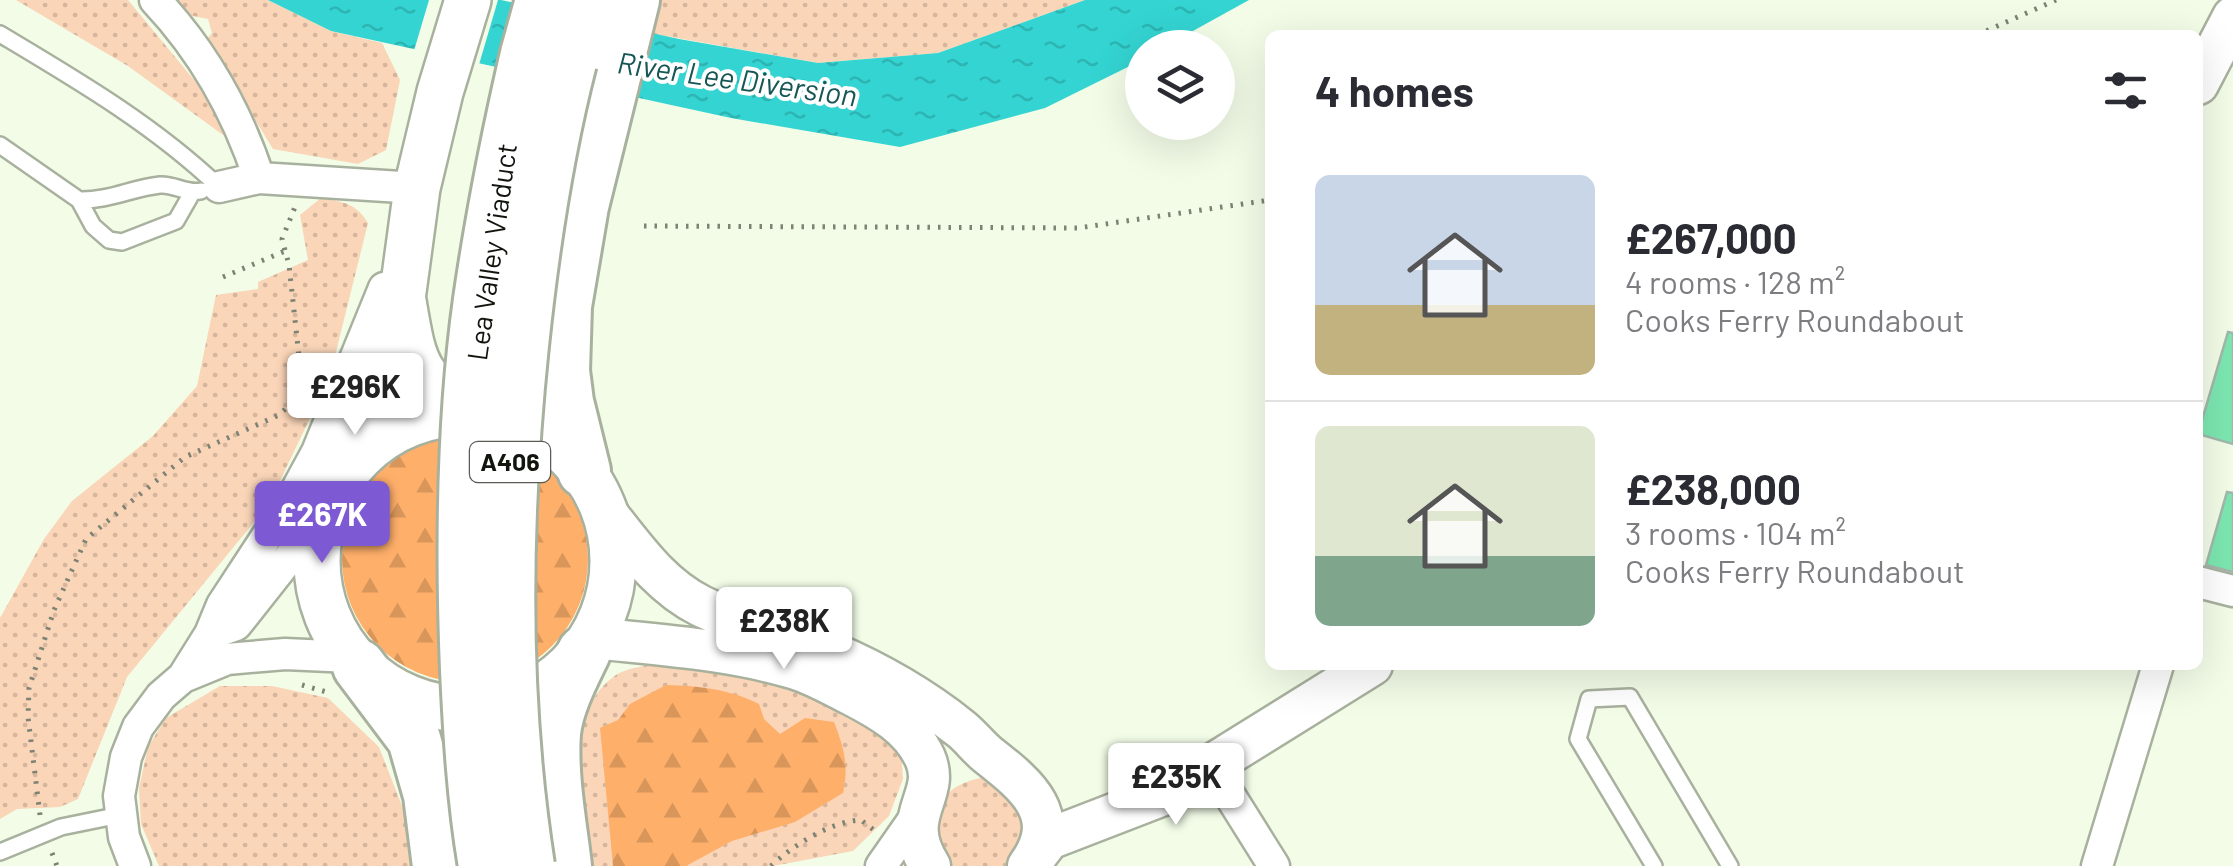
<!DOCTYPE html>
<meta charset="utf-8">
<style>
:root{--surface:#fff;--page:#f2f2f3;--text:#2b2b33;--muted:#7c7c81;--line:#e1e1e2;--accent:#7e59d4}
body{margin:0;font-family:Barlow,sans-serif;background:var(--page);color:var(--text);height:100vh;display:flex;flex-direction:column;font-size:38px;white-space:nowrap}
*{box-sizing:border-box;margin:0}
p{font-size:32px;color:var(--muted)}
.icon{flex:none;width:55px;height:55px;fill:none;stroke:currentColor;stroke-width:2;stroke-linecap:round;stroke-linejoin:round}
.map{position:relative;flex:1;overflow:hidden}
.sheet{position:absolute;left:1265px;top:30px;width:938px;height:640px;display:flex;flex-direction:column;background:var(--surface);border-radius:15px;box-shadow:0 10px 40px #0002}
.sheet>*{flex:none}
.buttons{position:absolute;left:1125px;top:30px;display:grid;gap:20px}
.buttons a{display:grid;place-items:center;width:110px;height:110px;border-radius:50%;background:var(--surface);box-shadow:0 10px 40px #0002;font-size:50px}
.price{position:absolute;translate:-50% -85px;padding:0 22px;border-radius:10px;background:#fff;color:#222;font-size:32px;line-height:65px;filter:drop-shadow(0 2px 5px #0008)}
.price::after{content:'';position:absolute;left:50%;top:60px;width:30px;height:22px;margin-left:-15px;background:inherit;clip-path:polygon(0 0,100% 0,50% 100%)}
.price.selected{background:var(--accent);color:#fff}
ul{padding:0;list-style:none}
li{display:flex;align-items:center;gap:30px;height:250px;padding:0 50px}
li+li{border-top:2px solid var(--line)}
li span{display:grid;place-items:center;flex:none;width:280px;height:200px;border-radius:15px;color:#555}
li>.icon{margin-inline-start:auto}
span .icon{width:120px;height:120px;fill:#fffc;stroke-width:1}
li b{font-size:42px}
h2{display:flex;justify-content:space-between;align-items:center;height:120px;padding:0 50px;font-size:42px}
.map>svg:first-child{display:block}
.grass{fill:url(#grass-dots)}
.forest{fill:url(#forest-firs)}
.water{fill:url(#water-ripples)}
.pier{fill:#f2fce7}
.building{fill:#7ce7b1;stroke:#a2b8ac;stroke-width:2.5}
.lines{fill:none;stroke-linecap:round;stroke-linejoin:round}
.lane-casing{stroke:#a8b19d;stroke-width:20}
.street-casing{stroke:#a8b19d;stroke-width:35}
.secondary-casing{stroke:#a8b19d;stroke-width:45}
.primary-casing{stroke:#a8b19d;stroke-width:50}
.highway-casing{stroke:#a8b19d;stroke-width:58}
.path{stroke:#7c8274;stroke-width:5;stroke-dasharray:2.5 8;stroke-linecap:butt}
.lane{stroke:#fff;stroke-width:15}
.street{stroke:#fff;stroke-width:30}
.secondary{stroke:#fff;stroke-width:40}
.primary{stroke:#fff;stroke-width:45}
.highway{stroke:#fff;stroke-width:52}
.highway-bridge-casing{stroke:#a8b19d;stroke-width:58;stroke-linecap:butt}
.highway-bridge{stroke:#fff;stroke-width:52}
.labels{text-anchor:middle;stroke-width:8;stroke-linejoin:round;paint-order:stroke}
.shield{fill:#fff;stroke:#595b56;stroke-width:2.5}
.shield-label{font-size:25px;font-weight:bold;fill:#12150e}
.street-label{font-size:28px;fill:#12150e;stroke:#fff}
.water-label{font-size:30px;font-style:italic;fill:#165655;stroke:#fff}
</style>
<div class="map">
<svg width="2233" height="866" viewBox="0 0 2233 866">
<defs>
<pattern id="grass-dots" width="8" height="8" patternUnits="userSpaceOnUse" patternTransform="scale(2.5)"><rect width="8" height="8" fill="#fad5b8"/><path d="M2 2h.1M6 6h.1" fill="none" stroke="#d5b69d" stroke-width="1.8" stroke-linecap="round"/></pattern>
<pattern id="forest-firs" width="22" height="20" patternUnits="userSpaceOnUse" patternTransform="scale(2.5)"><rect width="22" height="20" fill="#feaf6a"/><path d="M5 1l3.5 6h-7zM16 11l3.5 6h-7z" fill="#d9965b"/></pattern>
<pattern id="water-ripples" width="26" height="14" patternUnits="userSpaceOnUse" patternTransform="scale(2.5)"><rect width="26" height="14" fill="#33d4d2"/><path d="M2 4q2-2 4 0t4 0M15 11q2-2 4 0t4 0" fill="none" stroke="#2cb5b3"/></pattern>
</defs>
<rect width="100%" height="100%" fill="#f2fce7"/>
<!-- grass -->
<path class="grass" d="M16,0H128L204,92L230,140L128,66Z
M172,0H268L331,31L382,43L400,80L386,150L358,164L273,149L206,40L212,33L208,19L188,15Z
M661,0H1085L938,53L818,63L649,33Z
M321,198C343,202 356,203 368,223L330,376L269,504L127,677L78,799L60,807L17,809L0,819V618L44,539L72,501L153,436L197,386L216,295L258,289V282L308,260L300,215Z
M661,663C731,665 813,682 872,723C882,730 891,741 901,750L903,779L889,816L853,851L773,866H592C584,811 560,712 616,675C629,667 646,666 661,663Z
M220,686H272L328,698L379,747L411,829L418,866H159L141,824L139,788L148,747L166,718Z
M981,778L996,780L1030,821L1011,866H953C944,859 942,849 939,839C927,805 949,784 981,778Z"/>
<!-- forest -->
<path class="forest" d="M342 559a123 123 0 1 1 246 0a123 123 0 1 1-246 0Z
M666,685C698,686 730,689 759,704L764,719L780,734L805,718L834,722C844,748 849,765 843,793L795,822L732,841L686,866H613L600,728L618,720L630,704Z"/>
<!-- water -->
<path class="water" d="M268,0H501L679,39L818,63L938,53L1085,0H1249L1164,47L1142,48V60L1045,108L900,147L731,118L331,31Z"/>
<!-- pier -->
<path class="pier" d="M429,0H498L478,68L413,54Z"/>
<!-- building -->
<path class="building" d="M2228,332L2233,333V444L2198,434Z
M2227,492L2233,493V572L2206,565Z"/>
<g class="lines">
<defs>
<path id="lane" d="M0,34C77,80 154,125 219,187
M0,145L79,200L93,226L109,240L122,242L176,221L192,193
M79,200C108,201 132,188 160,185C175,184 186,194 201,191
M0,852L61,827L120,815
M1654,866L1578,739L1589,699L1630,697L1730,866"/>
<path id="street" d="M155,0C203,51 237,111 259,178
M219,187L259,178L417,188
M2198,582L2233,591
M210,634L236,625L323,515
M183,677L227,659L285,654L351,657
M1212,767L1274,866
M135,866L124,837L119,796L126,757L138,727L161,696L183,677L210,634L222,605L292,498L317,452L384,288
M881,866L918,813
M2097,866L2158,665"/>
<path id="secondary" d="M2198,84L2233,17
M605,511C634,547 659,585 701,606C742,626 788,634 830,652C877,672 921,697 961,729C971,737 978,747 988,755C1026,785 1065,815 1028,866
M593,638C658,645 726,649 789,667C810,672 832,685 852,695C881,710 911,727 925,758C942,797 897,814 930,866
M1036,856L1049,839L1163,795L1372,665"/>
<path id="primary" d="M403,301C415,373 417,382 484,413
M317 561a148 148 0 1 1 296 0a148 148 0 1 1-296 0Z
M349,467L402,299L417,188L440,92L468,0"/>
<path id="highway" d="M527,54L542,0
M570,62L586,0
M584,471L567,402L563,371L565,306L582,206L633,0
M359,666L414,739L430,795L439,866
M565,866C560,823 551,777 554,733C557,705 572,677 584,652"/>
</defs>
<!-- lane casing -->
<use href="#lane" class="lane-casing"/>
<!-- street casing -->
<use href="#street" class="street-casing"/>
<!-- secondary casing -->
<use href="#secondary" class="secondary-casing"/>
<!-- primary casing -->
<use href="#primary" class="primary-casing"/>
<!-- highway casing -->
<use href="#highway" class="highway-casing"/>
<!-- path -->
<path class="path" d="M1977,35L2056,0
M644,226L1078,228L1270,200
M223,277L285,251
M302,685L330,693
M40,815L28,717L29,688L54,610L86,539L185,457L279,415L296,399L301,375L289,265L282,239L295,207
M52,853L57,866
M771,866C792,846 831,821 861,820L875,831"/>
<!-- lane -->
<use href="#lane" class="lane"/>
<!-- street -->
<use href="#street" class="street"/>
<!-- secondary -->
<use href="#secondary" class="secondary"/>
<!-- primary -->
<use href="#primary" class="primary"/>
<!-- highway -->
<use href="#highway" class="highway"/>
<defs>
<path id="highway-bridge" d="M485,866C474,802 470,735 467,670C462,547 463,422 480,300C492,217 508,136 527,54
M528,866C501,694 504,518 522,345C532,250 546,155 570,62"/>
</defs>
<!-- highway-bridge casing -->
<use href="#highway-bridge" class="highway-bridge-casing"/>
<!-- highway-bridge -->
<use href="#highway-bridge" class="highway-bridge"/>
</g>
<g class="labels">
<!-- shield labels -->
<rect class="shield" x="470" y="442" width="80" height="40" rx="8"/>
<g class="shield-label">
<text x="510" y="471">A406</text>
</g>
<!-- street labels -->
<g class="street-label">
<text transform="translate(492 252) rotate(-82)" y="10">Lea Valley Viaduct</text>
</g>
<!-- water labels -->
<g class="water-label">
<text transform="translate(737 80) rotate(8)" y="10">River Lee Diversion</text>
</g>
</g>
</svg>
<div class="buttons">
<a><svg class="icon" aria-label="layers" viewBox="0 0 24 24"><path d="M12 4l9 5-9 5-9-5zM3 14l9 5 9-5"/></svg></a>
</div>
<b class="price" style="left:355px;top:438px">£296K</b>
<b class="price selected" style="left:322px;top:566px">£267K</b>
<b class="price" style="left:784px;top:672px">£238K</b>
<b class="price" style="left:1176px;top:828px">£235K</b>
<section class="sheet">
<h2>4 homes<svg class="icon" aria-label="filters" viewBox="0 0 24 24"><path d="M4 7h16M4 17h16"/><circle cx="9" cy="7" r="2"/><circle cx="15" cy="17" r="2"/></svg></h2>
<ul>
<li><span style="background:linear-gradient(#c9d6e8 65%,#c2b280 0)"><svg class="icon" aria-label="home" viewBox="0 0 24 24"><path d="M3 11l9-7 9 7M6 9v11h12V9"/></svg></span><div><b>£267,000</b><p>4 rooms · 128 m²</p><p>Cooks Ferry Roundabout</p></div></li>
<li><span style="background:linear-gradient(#dfe7d0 65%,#7fa58c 0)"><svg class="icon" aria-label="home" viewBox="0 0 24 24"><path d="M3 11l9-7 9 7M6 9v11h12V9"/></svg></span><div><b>£238,000</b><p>3 rooms · 104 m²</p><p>Cooks Ferry Roundabout</p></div></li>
</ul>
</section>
</div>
